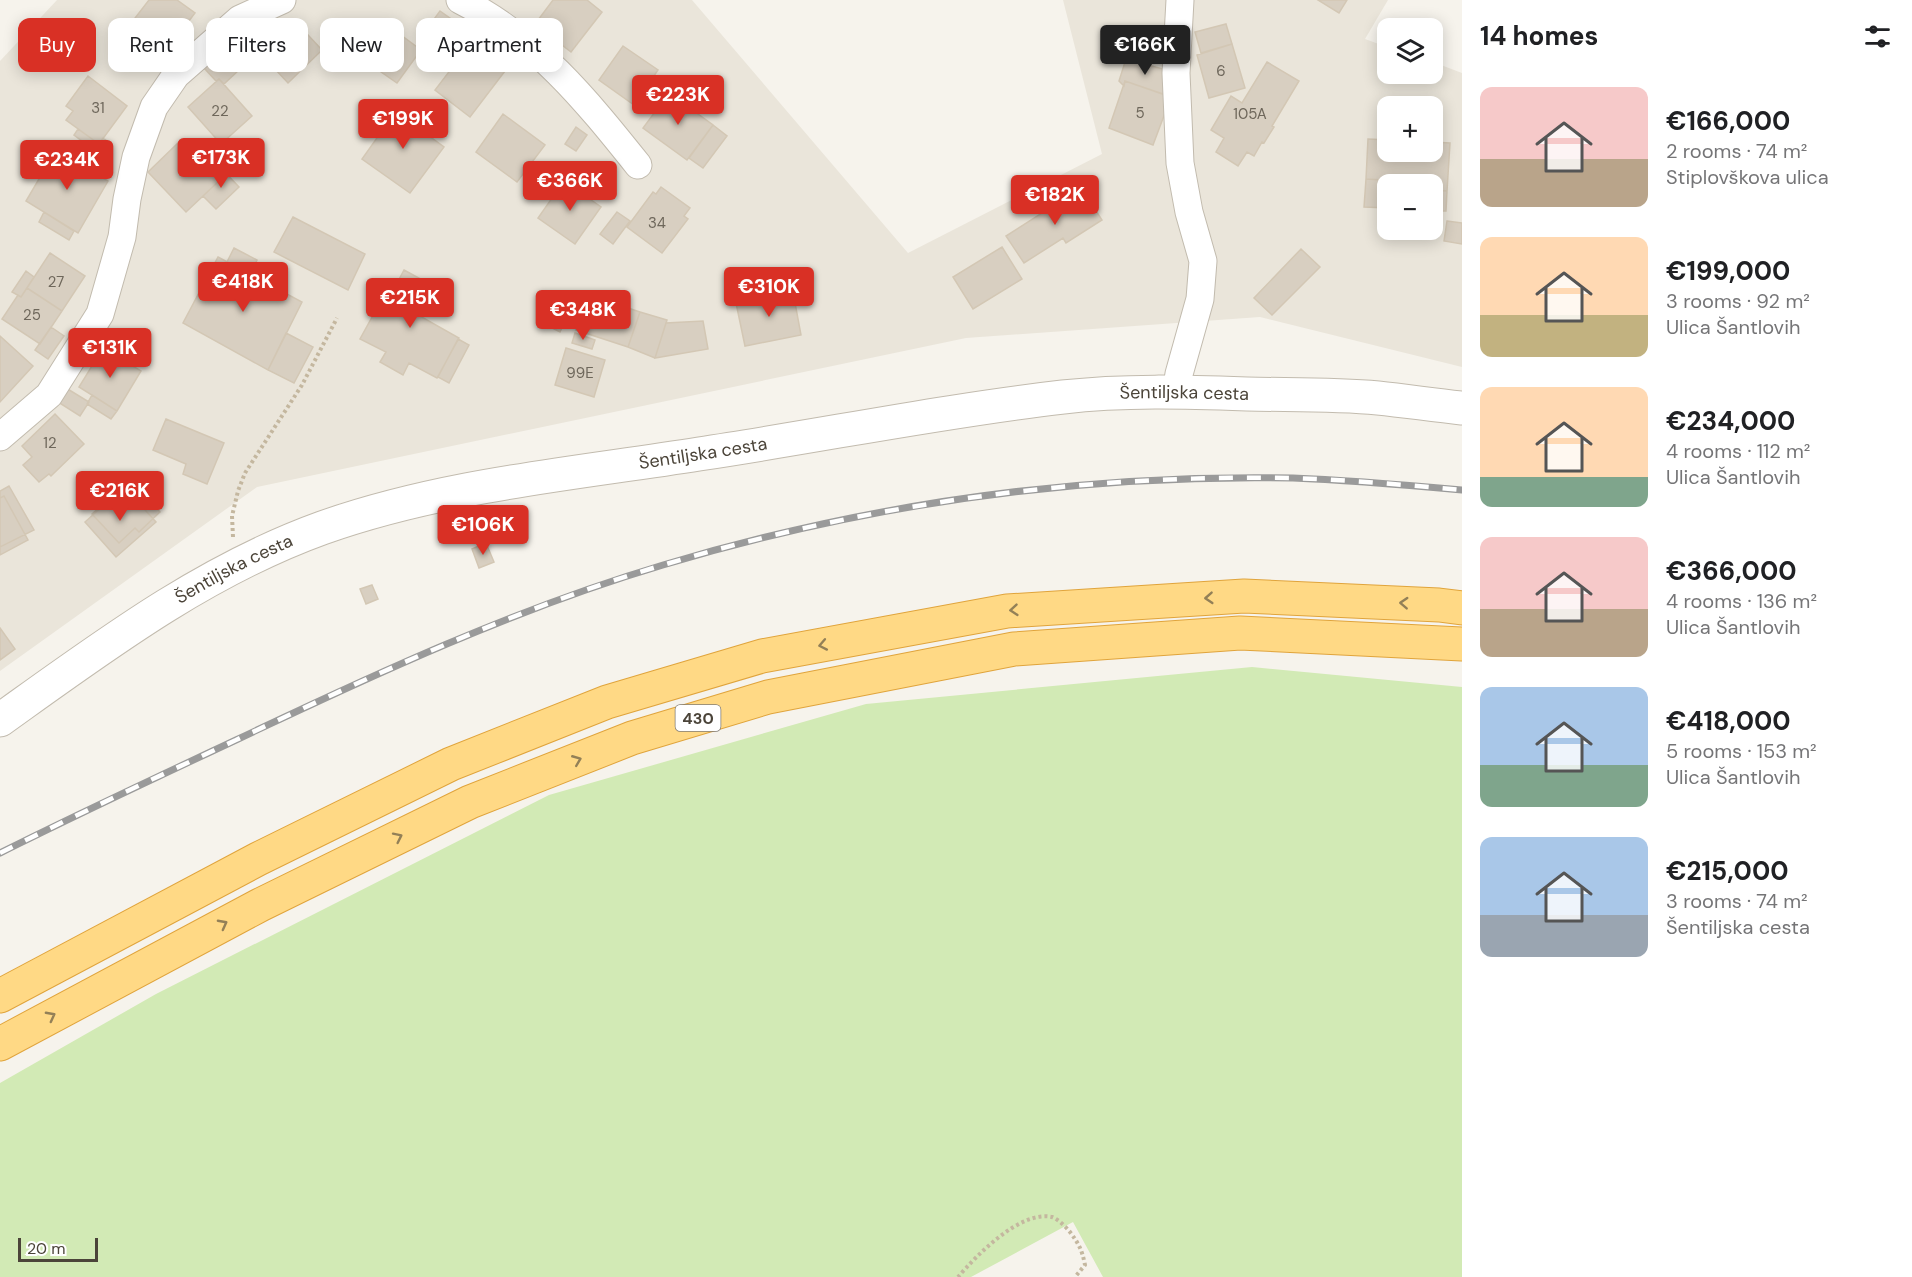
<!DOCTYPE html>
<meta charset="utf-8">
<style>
:root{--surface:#fff;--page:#f6f6f6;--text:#202124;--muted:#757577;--accent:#d93025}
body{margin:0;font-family:"DM Sans",sans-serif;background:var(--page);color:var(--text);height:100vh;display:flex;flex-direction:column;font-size:22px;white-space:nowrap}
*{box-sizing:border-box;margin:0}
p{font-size:20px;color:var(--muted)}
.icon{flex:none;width:33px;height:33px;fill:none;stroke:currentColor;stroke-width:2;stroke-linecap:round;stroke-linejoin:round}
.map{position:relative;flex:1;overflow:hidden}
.sheet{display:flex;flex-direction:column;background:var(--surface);width:450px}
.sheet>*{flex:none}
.banner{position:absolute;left:18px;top:18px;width:570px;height:54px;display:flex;gap:12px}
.buttons{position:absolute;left:1377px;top:18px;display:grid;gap:12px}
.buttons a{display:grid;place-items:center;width:66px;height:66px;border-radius:12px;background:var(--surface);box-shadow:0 3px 15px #0003;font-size:30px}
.scale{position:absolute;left:18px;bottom:15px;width:80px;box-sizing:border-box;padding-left:6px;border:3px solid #4b4439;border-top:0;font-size:16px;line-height:21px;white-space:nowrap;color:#4b4439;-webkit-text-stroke:4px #fff;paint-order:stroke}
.price{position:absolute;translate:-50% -51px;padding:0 14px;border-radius:6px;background:var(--accent);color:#fff;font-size:20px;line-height:39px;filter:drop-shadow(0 2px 3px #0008)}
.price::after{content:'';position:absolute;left:50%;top:36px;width:18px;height:14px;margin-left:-9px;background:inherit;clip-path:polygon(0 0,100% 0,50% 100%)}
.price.current{background:#222;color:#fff}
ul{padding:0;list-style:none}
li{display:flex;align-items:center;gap:18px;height:150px;padding:0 18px}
li span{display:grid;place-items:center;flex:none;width:168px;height:120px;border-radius:12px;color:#555}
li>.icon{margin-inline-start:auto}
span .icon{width:72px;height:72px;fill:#fffc;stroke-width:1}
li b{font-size:26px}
h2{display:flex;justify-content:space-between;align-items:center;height:72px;padding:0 18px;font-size:26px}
.chip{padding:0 21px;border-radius:12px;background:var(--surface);box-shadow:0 3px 15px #0003;font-size:21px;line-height:54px}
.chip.current{background:var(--accent);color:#fff}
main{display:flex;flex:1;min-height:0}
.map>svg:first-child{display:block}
.residential{fill:#eae5da;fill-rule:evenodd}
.green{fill:#d2eab5}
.building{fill:#d8cfc1;stroke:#d3c7b4;stroke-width:1.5}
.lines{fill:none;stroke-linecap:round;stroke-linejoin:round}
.minor-casing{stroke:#c2bbae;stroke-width:29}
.tertiary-casing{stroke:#c2bbae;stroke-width:35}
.trunk-casing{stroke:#e0a43c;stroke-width:35}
.path{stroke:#c4b79f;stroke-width:4;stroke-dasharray:3 3;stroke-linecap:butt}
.minor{stroke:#fff;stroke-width:27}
.tertiary{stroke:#fff;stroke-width:33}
.trunk{stroke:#ffd985;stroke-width:33}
.rail-casing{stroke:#9a9a9a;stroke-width:7}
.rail{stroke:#fff;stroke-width:4.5;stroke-dasharray:14;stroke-linecap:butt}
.oneway{stroke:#938057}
.labels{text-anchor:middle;stroke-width:4.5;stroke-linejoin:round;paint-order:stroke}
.number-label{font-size:15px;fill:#6e675b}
.shield{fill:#fff;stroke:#817c74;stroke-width:1.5}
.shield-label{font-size:16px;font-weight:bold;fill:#4b4439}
.street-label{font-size:18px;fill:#4b4439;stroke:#fff}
</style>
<main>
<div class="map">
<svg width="1462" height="1277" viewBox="0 0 1462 1277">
<rect width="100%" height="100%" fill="#f6f3ec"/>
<!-- residential -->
<path class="residential" d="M57,0H692L908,253L1102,154L1063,0H1388L1365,39L1387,47L1388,74H1432L1433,62L1462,73V367L1260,317L966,338L257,487L0,671V61ZM1388,106H1432V152H1388ZM1388,184H1432V230H1388Z"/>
<!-- green -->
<path class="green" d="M1252,667L1462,687V1277H1103L1073,1222L971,1277H0V1083L156,994L549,795L866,704Z"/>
<!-- building -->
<path class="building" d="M149,0H177L195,13L171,45L135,18Z
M553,0H587L602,12L571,52L535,24Z
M1318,0H1347L1339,13Z
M440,11L454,21L439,40L426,30Z
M294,20L322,50L288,83L260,53Z
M386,24L421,50L397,83L361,58Z
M1226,24L1232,44L1201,53L1195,32Z
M497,42L512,54L501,67L505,71L470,117L435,90L471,43L486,55Z
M1232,44L1245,88L1209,98L1197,55Z
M623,46L658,70L634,105L599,80Z
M222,52L239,70L224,84L219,79L216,81L204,68Z
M453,52L460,57L449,72L442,66Z
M1126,59L1170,71L1163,94L1125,81L1124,86L1119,81Z
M1267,62L1299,81L1272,126L1274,127L1264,143L1262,142L1254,156L1247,152L1238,166L1216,152L1224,138L1211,130L1231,96L1242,103Z
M88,76L127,106L99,144L66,120L73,111L66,106Z
M653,78L661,84L644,108L636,102Z
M219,79L252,116L221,144L188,107Z
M1125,81L1171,97L1153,145L1109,128Z
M669,93L713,125L687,160L643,128Z
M401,104L419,117L414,125L444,147L410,193L362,159Z
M503,114L545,145L517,182L476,152Z
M713,125L727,136L703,168L689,158Z
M576,127L587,135L576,151L565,144Z
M78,129L99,144L103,138L111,144L102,156L74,135Z
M1368,139L1388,140V152H1432V142L1450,143L1447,191L1432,190V184H1399V181L1366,179Z
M181,140L220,180L186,212L148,172Z
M56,150L108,181L78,233L26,201Z
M220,167L239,187L216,209L203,196L220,180L213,173Z
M1366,179L1399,181V184H1388V208L1364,207Z
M564,181L601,207L575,244L538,218Z
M661,187L690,208L684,216L688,219L662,253L627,227L653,192L656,194Z
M1081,188L1102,220L1066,243L1063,238L1024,263L1006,236Z
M1432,190L1447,191L1446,211H1432Z
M44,212L74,231L69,240L39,222Z
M617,212L630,221L613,244L600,234Z
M293,217L365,254L348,290L274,252Z
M1447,221L1462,223V244L1444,241Z
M1002,247L1022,279L973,309L953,277Z
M234,248L257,260L250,275L227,262Z
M1301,249L1320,267L1272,315L1254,298Z
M50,253L85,276L62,311L27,288Z
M218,257L302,302L268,370L183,323Z
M404,270L439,289L427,312L421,309L418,315L459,338L437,378L409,363L403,375L380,362L386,352L360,339L382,299L387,302Z
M26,271L34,277L21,297L12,292Z
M27,288L62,311L40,344L2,319L18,295L21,297Z
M773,288L774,295L793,292L801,335L745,346L736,303L758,299L756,292Z
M577,291L640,312L628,347L576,330L579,321L568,317Z
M545,304L568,314L560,332L538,321Z
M640,312L667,320L655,358L628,347Z
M703,321L708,349L655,358L666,323Z
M51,327L64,336L48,359L35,350Z
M286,333L313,347L294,383L268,370Z
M575,333L595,340L592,349L572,343Z
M0,336L33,366L0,402Z
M458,339L469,345L449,383L438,377Z
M103,348L141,371L117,411L79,387Z
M566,348L605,360L594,397L555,385Z
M66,388L89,402L80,416L58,402Z
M92,395L117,411L111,419L87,404Z
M55,414L84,444L51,476L49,474L39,482L23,465L32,457L22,446Z
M166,419L224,443L207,484L183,474L186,464L153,450Z
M130,479L160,512L139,532L135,528L119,543L92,514Z
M9,486L34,530L0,547V491Z
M124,487L156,522L116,557L85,522Z
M4,496L28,540L0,555V498Z
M486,543L494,562L479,568L472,549Z
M372,585L378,599L366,604L360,589Z
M0,628L15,649L0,660Z"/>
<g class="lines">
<defs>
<path id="minor" d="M460,0C536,38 586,100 638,165
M1176,392L1179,374L1200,299L1203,261L1189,212L1180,163L1176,73L1180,0
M0,437L49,395L100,314L122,237L127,199L136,157L154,107L176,75L240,19L282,0"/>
<g id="tertiary">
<path id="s1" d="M0,720C102,647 203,571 322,528C443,485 573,474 699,454C820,436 941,411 1063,397C1124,390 1186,392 1247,394C1291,395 1335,394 1378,398C1406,401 1434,405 1462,408"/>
</g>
<path id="trunk" d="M0,996L258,859L451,764L607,702L762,656L1007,611L1244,596L1439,605L1462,608
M0,1044L260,905L470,802L632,738L768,697L1014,649L1240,633L1462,644"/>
</defs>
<!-- minor casing -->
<use href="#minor" class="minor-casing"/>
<!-- tertiary casing -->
<use href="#tertiary" class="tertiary-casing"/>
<!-- trunk casing -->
<use href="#trunk" class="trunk-casing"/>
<!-- path -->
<path class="path" d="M233,537L232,516L238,491L245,473L302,385L337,318
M958,1277C976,1256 1020,1210 1052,1217C1058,1219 1066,1227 1070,1232C1079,1244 1082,1250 1085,1265L1075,1277"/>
<!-- minor -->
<use href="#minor" class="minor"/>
<!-- tertiary -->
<use href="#tertiary" class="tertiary"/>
<!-- trunk -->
<use href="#trunk" class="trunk"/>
<defs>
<path id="rail" d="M0,853C78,814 157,777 236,740C375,674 515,609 663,565C867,504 1080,474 1293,478C1349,480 1406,485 1462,490"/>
</defs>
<!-- rail casing -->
<use href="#rail" class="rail-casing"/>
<!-- rail -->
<use href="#rail" class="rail"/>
</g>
<!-- one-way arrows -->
<defs><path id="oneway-chevron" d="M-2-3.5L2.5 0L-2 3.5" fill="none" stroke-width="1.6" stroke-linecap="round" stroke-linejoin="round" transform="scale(1.5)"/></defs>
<g class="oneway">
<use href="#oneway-chevron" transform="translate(1209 598) rotate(176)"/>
<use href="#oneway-chevron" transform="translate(1404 603) rotate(-177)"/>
<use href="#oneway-chevron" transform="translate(1014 610) rotate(175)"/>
<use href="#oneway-chevron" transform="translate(823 645) rotate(169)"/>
<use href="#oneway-chevron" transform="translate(577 760) rotate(-22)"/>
<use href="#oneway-chevron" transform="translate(398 837) rotate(-26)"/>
<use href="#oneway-chevron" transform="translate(223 924) rotate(-28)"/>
<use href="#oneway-chevron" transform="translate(51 1016) rotate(-28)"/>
</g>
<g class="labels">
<!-- number labels -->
<g class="number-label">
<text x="1221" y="76">6</text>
<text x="98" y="113">31</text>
<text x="220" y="116">22</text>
<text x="1140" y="118">5</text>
<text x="1250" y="119">105A</text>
<text x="657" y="228">34</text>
<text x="56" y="287">27</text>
<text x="32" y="320">25</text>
<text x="580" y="378">99E</text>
<text x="50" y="448">12</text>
</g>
<!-- shield labels -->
<rect class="shield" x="675.5" y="705" width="45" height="26" rx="4.5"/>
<g class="shield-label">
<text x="698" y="724">430</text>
</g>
<!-- street labels -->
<g class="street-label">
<text dy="6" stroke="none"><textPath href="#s1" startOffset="1251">Šentiljska cesta</textPath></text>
<text dy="6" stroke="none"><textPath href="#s1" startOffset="765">Šentiljska cesta</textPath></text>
<text dy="6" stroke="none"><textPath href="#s1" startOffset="279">Šentiljska cesta</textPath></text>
</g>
</g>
</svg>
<div class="buttons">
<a><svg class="icon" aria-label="layers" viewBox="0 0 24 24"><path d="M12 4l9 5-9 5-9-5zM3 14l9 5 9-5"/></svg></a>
<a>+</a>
<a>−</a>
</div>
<div class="scale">20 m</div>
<b class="price current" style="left:1145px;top:76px">€166K</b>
<b class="price" style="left:678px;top:126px">€223K</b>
<b class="price" style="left:403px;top:150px">€199K</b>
<b class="price" style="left:221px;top:189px">€173K</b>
<b class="price" style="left:67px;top:191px">€234K</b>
<b class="price" style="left:570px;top:212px">€366K</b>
<b class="price" style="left:1055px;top:226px">€182K</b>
<b class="price" style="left:243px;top:313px">€418K</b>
<b class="price" style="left:769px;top:318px">€310K</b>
<b class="price" style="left:410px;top:329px">€215K</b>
<b class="price" style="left:583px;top:341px">€348K</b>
<b class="price" style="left:110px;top:379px">€131K</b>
<b class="price" style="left:120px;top:522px">€216K</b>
<b class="price" style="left:483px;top:556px">€106K</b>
<div class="banner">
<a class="chip current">Buy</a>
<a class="chip">Rent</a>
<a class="chip">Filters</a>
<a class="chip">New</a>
<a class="chip">Apartment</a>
</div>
</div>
<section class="sheet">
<h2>14 homes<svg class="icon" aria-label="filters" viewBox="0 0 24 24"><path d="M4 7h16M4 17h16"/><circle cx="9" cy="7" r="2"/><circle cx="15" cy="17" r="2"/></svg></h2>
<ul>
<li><span style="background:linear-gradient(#f6c9c9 60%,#b9a48a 0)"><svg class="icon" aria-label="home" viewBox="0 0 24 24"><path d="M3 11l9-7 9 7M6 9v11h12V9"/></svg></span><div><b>€166,000</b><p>2 rooms · 74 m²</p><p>Stiplovškova ulica</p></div></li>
<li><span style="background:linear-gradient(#ffd9b3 65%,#c2b280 0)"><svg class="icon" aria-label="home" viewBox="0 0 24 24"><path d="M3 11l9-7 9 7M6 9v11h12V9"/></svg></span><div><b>€199,000</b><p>3 rooms · 92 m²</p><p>Ulica Šantlovih</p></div></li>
<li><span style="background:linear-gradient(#ffd9b3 75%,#7fa58c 0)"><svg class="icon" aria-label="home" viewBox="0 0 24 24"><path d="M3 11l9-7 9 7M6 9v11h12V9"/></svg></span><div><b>€234,000</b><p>4 rooms · 112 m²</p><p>Ulica Šantlovih</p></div></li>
<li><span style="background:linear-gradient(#f6c9c9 60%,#b9a48a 0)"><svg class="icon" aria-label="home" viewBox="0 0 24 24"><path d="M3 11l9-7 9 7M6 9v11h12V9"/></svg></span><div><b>€366,000</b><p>4 rooms · 136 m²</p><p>Ulica Šantlovih</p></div></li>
<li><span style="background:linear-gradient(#a9c7e8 65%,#7fa58c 0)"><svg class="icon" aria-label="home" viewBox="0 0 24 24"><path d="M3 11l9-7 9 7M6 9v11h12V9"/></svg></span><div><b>€418,000</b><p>5 rooms · 153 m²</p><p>Ulica Šantlovih</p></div></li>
<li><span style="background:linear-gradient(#a9c7e8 65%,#9aa5b1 0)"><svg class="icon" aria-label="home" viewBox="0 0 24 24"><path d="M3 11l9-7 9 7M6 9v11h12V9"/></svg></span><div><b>€215,000</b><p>3 rooms · 74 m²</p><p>Šentiljska cesta</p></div></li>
</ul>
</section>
</main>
